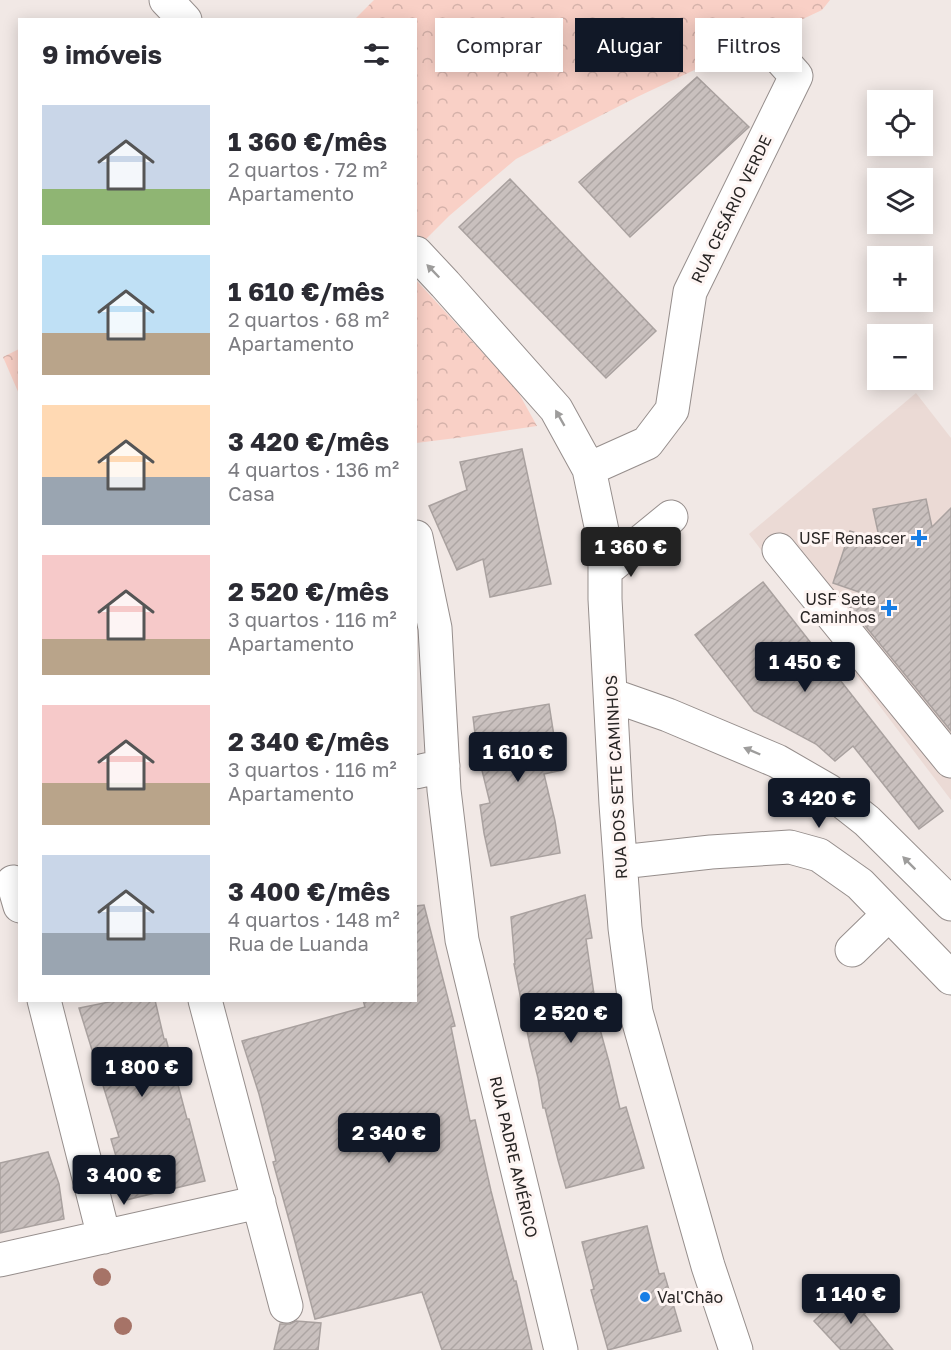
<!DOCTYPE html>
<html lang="pt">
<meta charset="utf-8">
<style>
:root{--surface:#fff;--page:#f2f2f3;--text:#2b2b33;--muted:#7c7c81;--accent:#111827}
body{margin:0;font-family:"Golos Text",sans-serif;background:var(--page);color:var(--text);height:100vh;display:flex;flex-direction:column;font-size:22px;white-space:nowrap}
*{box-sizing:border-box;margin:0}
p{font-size:20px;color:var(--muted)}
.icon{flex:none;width:33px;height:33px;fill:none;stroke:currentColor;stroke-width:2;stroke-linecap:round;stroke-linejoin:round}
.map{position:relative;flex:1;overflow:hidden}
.side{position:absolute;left:18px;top:18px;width:399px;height:984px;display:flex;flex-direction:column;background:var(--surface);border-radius:0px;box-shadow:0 3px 15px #0003}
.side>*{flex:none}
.guide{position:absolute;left:435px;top:18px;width:426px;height:54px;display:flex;gap:12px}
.controls{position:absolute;left:867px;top:90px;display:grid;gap:12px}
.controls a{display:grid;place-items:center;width:66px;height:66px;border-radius:0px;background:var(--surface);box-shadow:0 3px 15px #0003;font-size:30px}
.price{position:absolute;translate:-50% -51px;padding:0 14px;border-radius:6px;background:var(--accent);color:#fff;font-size:20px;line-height:39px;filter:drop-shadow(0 2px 3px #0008)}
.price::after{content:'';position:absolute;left:50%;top:36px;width:18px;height:14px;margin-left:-9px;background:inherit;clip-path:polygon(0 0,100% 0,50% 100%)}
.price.active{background:#222;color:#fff}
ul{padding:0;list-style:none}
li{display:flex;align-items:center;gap:18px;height:150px;padding:0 24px}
li span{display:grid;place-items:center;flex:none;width:168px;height:120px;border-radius:0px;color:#555}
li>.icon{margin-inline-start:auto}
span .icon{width:72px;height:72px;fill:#fffc;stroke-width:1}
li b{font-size:26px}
h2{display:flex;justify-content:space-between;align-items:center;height:72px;padding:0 24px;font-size:26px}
.pill{padding:0 21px;border-radius:0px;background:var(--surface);box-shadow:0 3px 15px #0003;font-size:21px;line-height:54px}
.pill.active{background:var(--accent);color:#fff}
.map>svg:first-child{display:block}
.built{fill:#ebdad5}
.forest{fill:url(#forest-crowns)}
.building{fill:url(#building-hatch);stroke:#a9a19f;stroke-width:1.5}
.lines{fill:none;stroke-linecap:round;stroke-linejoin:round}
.minor-casing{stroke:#968e8c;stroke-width:35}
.minor{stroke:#fff;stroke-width:33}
.tree{fill:#a67367}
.oneway{fill:#9e9d9c}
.poi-dot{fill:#177ee6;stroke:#fef5f3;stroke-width:2}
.labels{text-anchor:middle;stroke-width:6;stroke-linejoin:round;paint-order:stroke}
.street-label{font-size:16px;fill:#282524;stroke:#fef5f3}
.poi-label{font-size:16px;fill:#282524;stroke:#fef5f3;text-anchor:end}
</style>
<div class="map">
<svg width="951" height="1350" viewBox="0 0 951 1350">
<defs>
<pattern id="forest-crowns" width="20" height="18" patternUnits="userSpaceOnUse" patternTransform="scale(1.5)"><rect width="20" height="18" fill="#f9d0c6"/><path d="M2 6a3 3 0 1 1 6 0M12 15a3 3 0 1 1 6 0" fill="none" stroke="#d5b2aa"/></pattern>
<pattern id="building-hatch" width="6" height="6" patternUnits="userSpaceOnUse" patternTransform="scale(1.5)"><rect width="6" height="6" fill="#c9c0be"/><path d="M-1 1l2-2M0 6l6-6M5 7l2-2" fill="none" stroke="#ada5a3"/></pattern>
</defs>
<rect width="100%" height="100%" fill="#f1e8e5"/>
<!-- built -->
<path class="built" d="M916,393L951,438V800L749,534Z"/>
<!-- forest -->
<path class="forest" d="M374,0H830L822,10L637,97L516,159L449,216L416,249V20H354Z
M416,280L517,390L537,426L464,437L416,443Z
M19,349V394L3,357Z"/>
<!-- building -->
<path class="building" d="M697,77L749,127L630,237L579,182Z
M510,179L656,331L606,378L459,227Z
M522,449L551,584L490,597L483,559L457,570L429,506L467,490L460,462Z
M926,499L932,527L951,508V731L849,606L862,593L833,583L850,531L880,541L873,509Z
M763,582L943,811L919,829L853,746L835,761L816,744L754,711L695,635Z
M549,704L554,736L563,770L544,774L555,821L560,853L491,866L484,833L480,805L490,803L477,750L473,717Z
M585,895L592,938L586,939L598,1022L609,1062L620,1109L626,1107L644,1168L566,1188L558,1160L545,1108H543L538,1078L530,1046L514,964H515L511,917Z
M424,905L455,1026L451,1027L470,1121L475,1120L491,1191L514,1281H516L532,1350H442L422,1292L315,1319L294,1238L273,1162L276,1161L259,1094L242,1041L365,1007L363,1000H416V906Z
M119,1000H155L164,1039H166L187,1119H189L205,1181L126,1200L120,1170L111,1139L119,1137L79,1008Z
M48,1152L59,1184L64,1219L0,1233V1163Z
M647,1226L659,1274L664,1273L681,1331L608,1350L591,1290L594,1289L582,1242Z
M850,1288L869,1310L864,1314L893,1350H841L814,1321Z
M296,1321L321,1323L318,1350H274L280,1324H290Z"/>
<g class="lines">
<defs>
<path id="minor" d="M166,0L185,20
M416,253L445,284L556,409L589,469L605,545V599L616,804L625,928L636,1012L708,1266L736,1350
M589,469L647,443L672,410L690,292L796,76L780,58
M416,537L435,628L444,790L462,940L561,1350
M779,550L951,761
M605,571L671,517
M611,695L668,715L777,761L829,791L867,821L951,904
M416,772L443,766
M621,862L711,852L790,847L819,855L860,884L951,978
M13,882L20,906
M852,950L889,914
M44,1000L104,1237
M205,1000L286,1306
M0,1260L259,1202"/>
</defs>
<!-- minor casing -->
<use href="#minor" class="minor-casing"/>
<!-- minor -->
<use href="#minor" class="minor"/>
</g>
<!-- trees -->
<g class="tree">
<circle cx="102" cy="1277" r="9"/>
<circle cx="123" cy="1326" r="9"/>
</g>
<!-- one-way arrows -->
<defs><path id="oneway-solid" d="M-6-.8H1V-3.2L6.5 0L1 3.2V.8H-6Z" transform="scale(1.5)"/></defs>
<g class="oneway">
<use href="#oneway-solid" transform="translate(433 271) rotate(-134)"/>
<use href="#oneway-solid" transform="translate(560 418) rotate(-120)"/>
<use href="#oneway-solid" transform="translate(752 751) rotate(-157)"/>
<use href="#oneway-solid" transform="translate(909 863) rotate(-135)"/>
</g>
<!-- markers -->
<g class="poi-dot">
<path d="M916 529h6v6h6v6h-6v6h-6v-6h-6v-6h6z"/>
<path d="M886 599h6v6h6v6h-6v6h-6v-6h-6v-6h6z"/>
<circle cx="645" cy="1297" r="6"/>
</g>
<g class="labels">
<!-- street labels -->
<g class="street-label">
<text transform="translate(731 209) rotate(-64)" y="6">RUA CESÁRIO VERDE</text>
<text transform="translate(616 777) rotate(-93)" y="6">RUA DOS SETE CAMINHOS</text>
<text transform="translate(514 1157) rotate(77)" y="6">RUA PADRE AMÉRICO</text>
</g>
<!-- poi labels -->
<g class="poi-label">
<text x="906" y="544">USF Renascer</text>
<text x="876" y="605">USF Sete<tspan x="876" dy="18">Caminhos</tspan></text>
<text x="657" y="1303" text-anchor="start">Val'Chão</text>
</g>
</g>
</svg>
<div class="controls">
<a><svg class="icon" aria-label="locate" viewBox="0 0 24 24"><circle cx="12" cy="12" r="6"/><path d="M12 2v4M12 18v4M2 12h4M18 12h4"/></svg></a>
<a><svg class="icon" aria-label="layers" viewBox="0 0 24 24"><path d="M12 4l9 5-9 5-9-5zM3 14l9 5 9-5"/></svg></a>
<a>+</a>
<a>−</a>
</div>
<b class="price active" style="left:631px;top:578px">1 360 €</b>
<b class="price" style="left:805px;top:693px">1 450 €</b>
<b class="price" style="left:518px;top:783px">1 610 €</b>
<b class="price" style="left:819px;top:829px">3 420 €</b>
<b class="price" style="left:571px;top:1044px">2 520 €</b>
<b class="price" style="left:142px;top:1098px">1 800 €</b>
<b class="price" style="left:389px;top:1164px">2 340 €</b>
<b class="price" style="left:124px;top:1206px">3 400 €</b>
<b class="price" style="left:851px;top:1325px">1 140 €</b>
<div class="guide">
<a class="pill">Comprar</a>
<a class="pill active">Alugar</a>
<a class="pill">Filtros</a>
</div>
<section class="side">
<h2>9 imóveis<svg class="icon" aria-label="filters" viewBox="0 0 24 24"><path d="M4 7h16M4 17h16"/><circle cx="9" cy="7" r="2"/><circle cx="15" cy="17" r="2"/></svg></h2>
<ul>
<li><span style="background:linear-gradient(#c9d6e8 70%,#8fb573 0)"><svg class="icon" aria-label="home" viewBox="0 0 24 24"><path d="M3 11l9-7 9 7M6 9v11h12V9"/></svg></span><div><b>1 360 €/mês</b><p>2 quartos · 72 m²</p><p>Apartamento</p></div></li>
<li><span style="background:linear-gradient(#bfe0f5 65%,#b9a48a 0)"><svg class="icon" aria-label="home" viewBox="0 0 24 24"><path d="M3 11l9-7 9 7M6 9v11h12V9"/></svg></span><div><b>1 610 €/mês</b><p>2 quartos · 68 m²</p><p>Apartamento</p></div></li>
<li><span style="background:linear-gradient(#ffd9b3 60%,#9aa5b1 0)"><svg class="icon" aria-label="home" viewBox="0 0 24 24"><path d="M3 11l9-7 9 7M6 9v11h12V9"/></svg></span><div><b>3 420 €/mês</b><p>4 quartos · 136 m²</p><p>Casa</p></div></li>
<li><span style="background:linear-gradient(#f6c9c9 70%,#b9a48a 0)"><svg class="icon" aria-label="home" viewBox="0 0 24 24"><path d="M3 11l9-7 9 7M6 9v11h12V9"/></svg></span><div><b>2 520 €/mês</b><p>3 quartos · 116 m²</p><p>Apartamento</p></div></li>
<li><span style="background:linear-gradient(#f6c9c9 65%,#b9a48a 0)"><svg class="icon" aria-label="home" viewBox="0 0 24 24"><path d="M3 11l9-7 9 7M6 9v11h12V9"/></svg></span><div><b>2 340 €/mês</b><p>3 quartos · 116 m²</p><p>Apartamento</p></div></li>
<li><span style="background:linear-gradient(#c9d6e8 65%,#9aa5b1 0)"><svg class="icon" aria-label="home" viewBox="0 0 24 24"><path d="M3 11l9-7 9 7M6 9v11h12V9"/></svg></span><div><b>3 400 €/mês</b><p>4 quartos · 148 m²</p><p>Rua de Luanda</p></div></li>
</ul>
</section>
</div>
